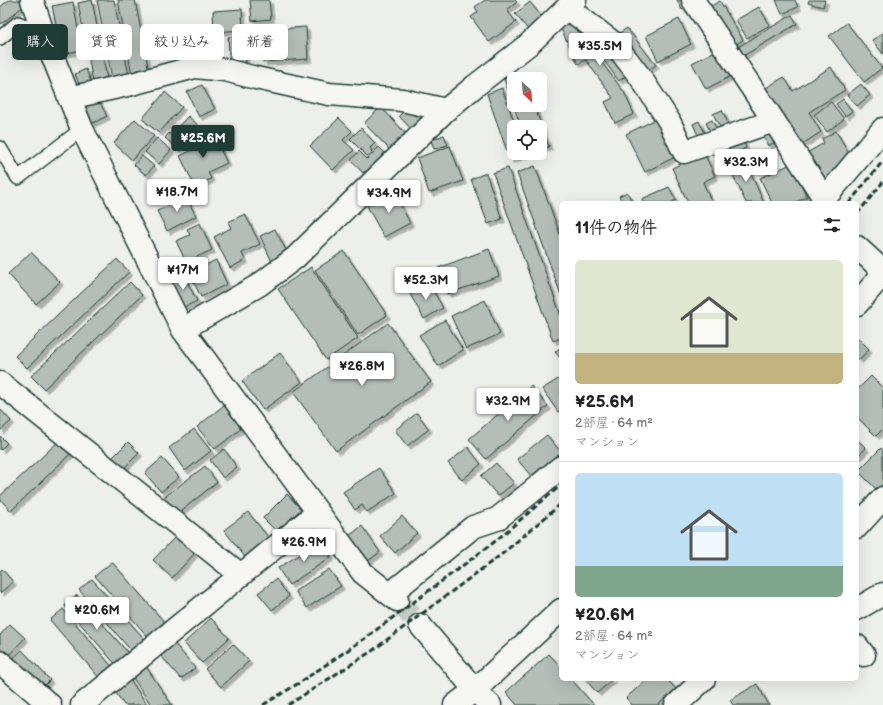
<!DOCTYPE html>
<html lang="ja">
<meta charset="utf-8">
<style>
:root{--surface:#fff;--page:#f6f6f6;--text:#222;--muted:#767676;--line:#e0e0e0;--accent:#1f3d34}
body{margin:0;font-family:"Balsamiq Sans","Klee One",sans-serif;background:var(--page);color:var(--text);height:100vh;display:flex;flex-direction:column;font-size:15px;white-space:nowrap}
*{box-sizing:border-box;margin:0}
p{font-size:13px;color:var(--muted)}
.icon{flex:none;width:22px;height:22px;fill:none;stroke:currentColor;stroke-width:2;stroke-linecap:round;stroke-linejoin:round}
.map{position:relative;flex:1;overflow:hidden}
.side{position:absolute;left:559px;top:201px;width:300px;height:480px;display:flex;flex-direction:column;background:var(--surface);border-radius:6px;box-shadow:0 4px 16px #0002}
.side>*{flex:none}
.banner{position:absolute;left:12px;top:24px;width:380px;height:36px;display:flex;gap:8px}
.needle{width:26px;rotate:154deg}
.tools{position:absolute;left:507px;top:72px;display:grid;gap:8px}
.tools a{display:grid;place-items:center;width:40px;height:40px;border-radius:6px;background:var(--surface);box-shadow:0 4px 16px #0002;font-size:20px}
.price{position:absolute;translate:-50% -34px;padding:0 9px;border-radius:4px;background:#fff;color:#222;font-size:13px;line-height:26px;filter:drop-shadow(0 1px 2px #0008)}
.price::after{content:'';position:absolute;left:50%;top:24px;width:12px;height:9px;margin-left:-6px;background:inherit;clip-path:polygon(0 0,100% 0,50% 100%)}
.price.on{background:var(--accent);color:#fff}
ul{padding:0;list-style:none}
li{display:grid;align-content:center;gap:8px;height:212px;padding:0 16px}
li+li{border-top:1px solid var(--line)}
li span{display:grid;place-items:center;height:124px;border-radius:6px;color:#555}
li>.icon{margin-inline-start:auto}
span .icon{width:72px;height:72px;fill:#fffc;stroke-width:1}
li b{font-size:17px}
h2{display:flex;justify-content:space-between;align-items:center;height:48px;padding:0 16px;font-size:17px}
.chip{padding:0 14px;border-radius:6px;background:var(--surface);box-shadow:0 4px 16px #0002;font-size:14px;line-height:36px}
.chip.on{background:var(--accent);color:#fff}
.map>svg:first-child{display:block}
.building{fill:#b4bdb8;stroke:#1f3d34;filter:url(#shadow)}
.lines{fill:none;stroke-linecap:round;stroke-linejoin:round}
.street-tunnel{stroke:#c4cbc6;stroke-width:22;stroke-dasharray:22 11;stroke-linecap:butt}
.lane-casing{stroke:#1f3d34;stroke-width:16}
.street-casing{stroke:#1f3d34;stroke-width:25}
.lane{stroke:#f6f6f2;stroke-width:13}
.street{stroke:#f6f6f2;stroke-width:22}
.rail{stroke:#1f3d34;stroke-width:3;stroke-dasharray:6 3;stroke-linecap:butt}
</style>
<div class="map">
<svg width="883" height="705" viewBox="0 0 883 705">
<defs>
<filter id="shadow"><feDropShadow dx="3.5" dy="3.5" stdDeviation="0" flood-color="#0004"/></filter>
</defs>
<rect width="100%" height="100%" fill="#edefea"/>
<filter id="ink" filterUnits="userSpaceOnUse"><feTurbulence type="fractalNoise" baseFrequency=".025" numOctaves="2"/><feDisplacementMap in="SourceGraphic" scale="8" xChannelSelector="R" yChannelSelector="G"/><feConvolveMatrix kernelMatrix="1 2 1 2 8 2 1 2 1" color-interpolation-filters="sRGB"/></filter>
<g filter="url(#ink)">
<!-- building -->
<path class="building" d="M9,0H21L25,5L1,24L0,23V7Z
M92,0L107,79L93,82L78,3Z
M97,0H114L130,81L113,84Z
M118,0H135L150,77L133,80Z
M250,0H269L271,19L252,21Z
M485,0H515L517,2L507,10L516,22L489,42L471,17L478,12L475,7Z
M677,0H689L692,4L682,10Z
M776,0H795L798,7L782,14Z
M809,0H825L823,7L808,3Z
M720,1L743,40L730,48L706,9Z
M73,2L82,50L62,54L52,6Z
M530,2L544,20L530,32L515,14Z
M759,7L770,25L747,38L736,20Z
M242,9L243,30L214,32L213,11Z
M792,15L797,24L743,56L738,47Z
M679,19L691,44L658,61L646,36Z
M574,21L609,49L628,74L619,81L599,54L596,55L624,92L634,114L615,123L605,102L613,98L586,60L578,64L560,27Z
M847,23L882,68L864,82L829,36Z
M306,27L308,59L263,62L262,30Z
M627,28L656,65L647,71L618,34Z
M883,33V54L872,40Z
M244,36L246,66L230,67L228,37Z
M721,48L735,74L706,89L692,63Z
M831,67L845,90L809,112L821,132L801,145L766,88L784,77L793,91Z
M86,69L92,84L81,89L75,74Z
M522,72L524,79H514V105H534L549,147L540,150V127H521L504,79Z
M861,84L870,95L857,106L847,95Z
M202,85L215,109L199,117L187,92Z
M502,88L516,127H514V153H525L526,154L510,160L487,94Z
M165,92L182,107L159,133L142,119Z
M98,99L107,116L91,124L82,107Z
M843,99L852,111L845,116L836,104Z
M831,102L844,119L827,132L814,115Z
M381,107L408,136L392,152L364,123Z
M407,108L415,116L421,110L429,118L414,132L399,116Z
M722,110L728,123L720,127L713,114Z
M188,116L198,125L185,140L174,131Z
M339,118L352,131L343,140L354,150L333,170L310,146Z
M658,118L677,156L645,172L626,134Z
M135,119L154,136L132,160L114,143Z
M712,120L717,130L711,133L706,123Z
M699,121L707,137L700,140L693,124Z
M361,128L375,143L370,148L372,151L367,156L350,139Z
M836,131L849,153L835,173L821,182L805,154L824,143L822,139Z
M212,132L227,163L208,172L211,179L195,187L180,156L198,147L195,140Z
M169,133L183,144L178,149L165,138Z
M771,133L775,142L768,146L764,137Z
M444,135L448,145L434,149L431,140Z
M157,138L171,150L159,164L145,152Z
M743,140L746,148L729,156L725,148Z
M450,146L463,181L429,193L417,158Z
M379,147L388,156L368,175L365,171L363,173L351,160L359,151L367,159Z
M704,153L715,176L703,182L711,201L707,203H688L672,168Z
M142,156L154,166L146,175L134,165Z
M745,160L764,203H746L729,167Z
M791,164L807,197L794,203H772L760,178Z
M535,166L561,237V295L517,173Z
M508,168L561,316V338L553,341L493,173Z
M486,173L502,219L488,224L471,179Z
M669,187L676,200L670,203H643L642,199Z
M394,192L410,223L384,237L367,206Z
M627,192L633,203H623L619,196Z
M184,193L196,216L167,231L157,211L176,202L174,198Z
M245,214L260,244L242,253L245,260L230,268L214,237L231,228L228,222Z
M200,223L212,250L186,262L176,241L190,235L187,229Z
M275,229L289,256L273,264L260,236Z
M489,249L499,276L447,294L438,268Z
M344,251L387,315L358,335L315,270Z
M31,252L60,282L36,304L8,274Z
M117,259L129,272L27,368L15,356Z
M216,260L227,284L201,297L189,273Z
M311,267L358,338L326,360L278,289Z
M183,274L197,301L182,308L168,282Z
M130,282L142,295L44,389L31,376Z
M429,283L443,308L424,319L410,294Z
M485,300L500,334L466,349L451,316Z
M445,320L463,350L438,366L419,335Z
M388,323L431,382L336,451L293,392Z
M857,337L869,349L859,360L857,358Z
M561,347V359L555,352Z
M280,353L302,382L263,410L242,381Z
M871,376L883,388V429L876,436L857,417V390Z
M560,378L561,380V410L558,412L542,389Z
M531,386L548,406L486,459L469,439Z
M224,405L242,428L215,449L197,427Z
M0,409L11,421L0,431Z
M417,413L429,429L407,446L395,430Z
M194,429L211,451L185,471L169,448Z
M547,435L561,452L531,476L517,459Z
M0,436L7,443L0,450Z
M857,439L866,448L857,457Z
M60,440L72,452L11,511L0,499V496Z
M128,442L139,453L122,470L111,459Z
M468,447L481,464L462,480L448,463Z
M881,448L883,450V484L877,490L858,471Z
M224,449L237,467L223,478L210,460Z
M162,458L179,477L161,492L145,473Z
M496,463L514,483L498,496L481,476Z
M205,466L217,482L176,515L163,498Z
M379,468L396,493L367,512L362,505L355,510L343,492Z
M287,494L301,509L277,532L263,518Z
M248,512L269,538L245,557L224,530Z
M402,516L417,533L395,553L380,536Z
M362,526L380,552L368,561L349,536Z
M176,536L194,554L172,578L153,560Z
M321,541L331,557L289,585L278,568Z
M112,562L166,624L149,638L95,576Z
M2,569L13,582L0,593V571Z
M329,569L341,586L307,608L295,591Z
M92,579L147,642L134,654L79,590Z
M276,579L289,596L272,610L258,593Z
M77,595L130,655L117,666L65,606Z
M63,609L114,669L101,680L50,620Z
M211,618L229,638L202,663L184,643Z
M10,624L25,638L6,658L0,653V635Z
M169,637L195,668L181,679L155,649Z
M233,644L249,661L221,687L205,669Z
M22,650L50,680L37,693L8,663Z
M549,654L561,667V679H571L594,705H517L506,692Z
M143,662L172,705H151L129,672Z
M128,676L147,705H124L112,687Z
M585,679H613L597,693Z
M647,679H667L676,689L658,705H632L626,698Z
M757,684L769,705H733L730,700Z"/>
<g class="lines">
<!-- street-tunnel -->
<path class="street-tunnel" d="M397,600L420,625"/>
<defs>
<path id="lane" d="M0,38L18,23L44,35
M0,148L18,178L82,129"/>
<path id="street" d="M32,0L44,35L82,129L183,330L363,573L397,600
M693,0L774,121L824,198
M566,9L578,16L615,44L641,78L669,121L684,152L774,121
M69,98L132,84L195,67L225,70L256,78L329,94L402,100L446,110
M821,203L883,129
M857,247L883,271
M857,304L883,274
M183,330L195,322L259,285L295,258L446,110L475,86L529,44L575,0
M0,383L241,575
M857,527L883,498
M390,594L473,527L497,519L530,493L561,467
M857,609L883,594
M420,625L475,690L490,705
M857,646L864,655
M0,662L50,705
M82,705L318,512
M455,705L475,690L561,610
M676,705L704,679"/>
</defs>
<!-- lane casing -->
<use href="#lane" class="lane-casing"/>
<!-- street casing -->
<use href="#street" class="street-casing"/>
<!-- lane -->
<use href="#lane" class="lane"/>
<!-- street -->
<use href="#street" class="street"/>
<!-- rail -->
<path class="rail" d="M849,203L883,161
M857,214L883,182
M263,705L299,683L364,639L493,543L561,485
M288,705L372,651L502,554L561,504"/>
</g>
</g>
</svg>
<div class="tools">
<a><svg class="needle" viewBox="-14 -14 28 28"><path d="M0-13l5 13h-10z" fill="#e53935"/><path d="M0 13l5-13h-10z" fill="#767676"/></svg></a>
<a><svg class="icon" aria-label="locate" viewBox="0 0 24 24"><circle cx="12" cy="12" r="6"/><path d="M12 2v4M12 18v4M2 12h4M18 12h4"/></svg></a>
</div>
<b class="price" style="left:600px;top:67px">¥35.5M</b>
<b class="price on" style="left:203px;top:159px">¥25.6M</b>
<b class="price" style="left:746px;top:183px">¥32.3M</b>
<b class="price" style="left:177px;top:213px">¥18.7M</b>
<b class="price" style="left:389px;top:214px">¥34.9M</b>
<b class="price" style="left:183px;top:291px">¥17M</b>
<b class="price" style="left:426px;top:301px">¥52.3M</b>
<b class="price" style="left:362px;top:387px">¥26.8M</b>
<b class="price" style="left:508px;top:422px">¥32.9M</b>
<b class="price" style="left:304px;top:563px">¥26.9M</b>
<b class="price" style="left:97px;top:631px">¥20.6M</b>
<div class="banner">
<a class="chip on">購入</a>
<a class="chip">賃貸</a>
<a class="chip">絞り込み</a>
<a class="chip">新着</a>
</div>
<section class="side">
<h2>11件の物件<svg class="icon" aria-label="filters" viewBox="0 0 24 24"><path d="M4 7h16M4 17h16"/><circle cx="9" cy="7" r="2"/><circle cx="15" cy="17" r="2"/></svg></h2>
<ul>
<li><span style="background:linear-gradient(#dfe7d0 75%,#c2b280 0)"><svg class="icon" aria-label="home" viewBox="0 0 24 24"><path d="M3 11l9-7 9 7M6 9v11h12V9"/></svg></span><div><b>¥25.6M</b><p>2部屋 · 64 m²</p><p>マンション</p></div></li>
<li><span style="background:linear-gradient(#bfe0f5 75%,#7fa58c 0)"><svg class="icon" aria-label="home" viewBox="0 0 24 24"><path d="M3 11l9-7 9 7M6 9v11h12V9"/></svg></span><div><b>¥20.6M</b><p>2部屋 · 64 m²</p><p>マンション</p></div></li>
</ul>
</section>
</div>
